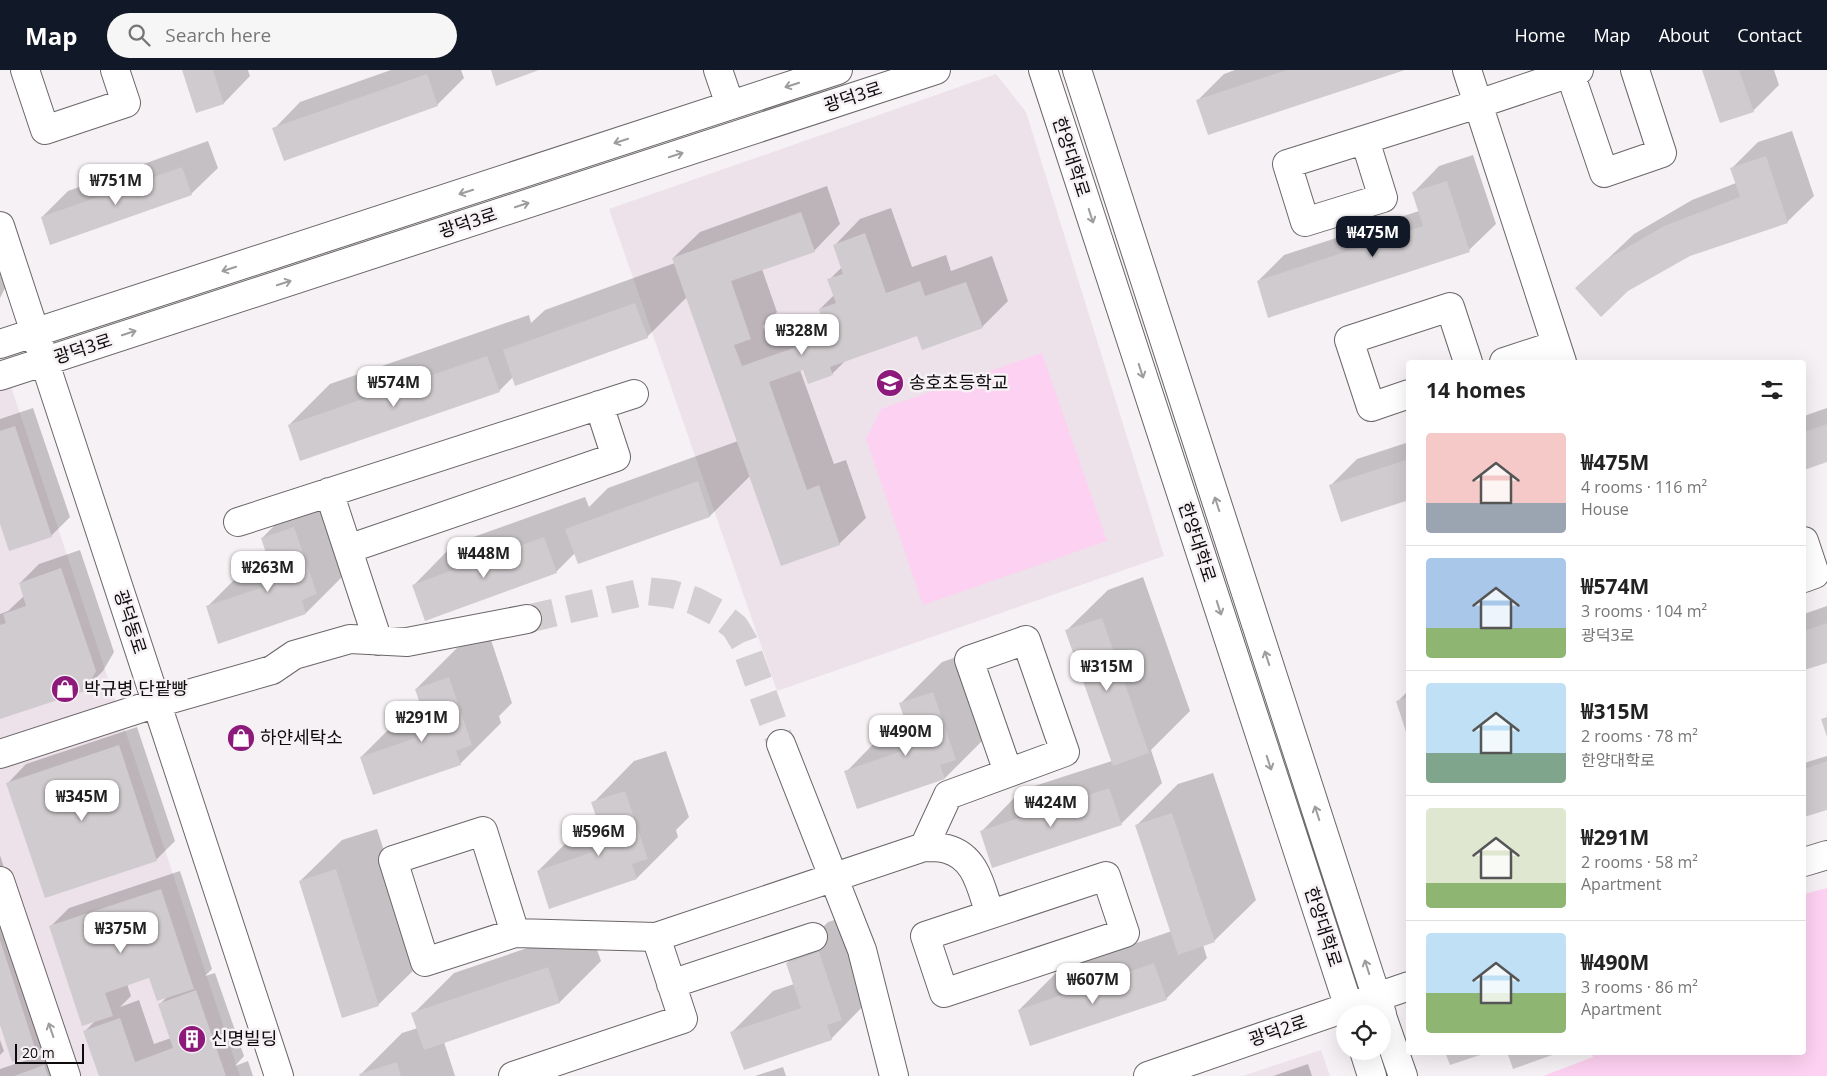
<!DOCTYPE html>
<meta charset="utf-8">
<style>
:root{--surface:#fff;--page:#f6f6f6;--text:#222;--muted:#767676;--line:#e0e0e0;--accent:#111827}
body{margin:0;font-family:"Open Sans","Noto Sans KR",sans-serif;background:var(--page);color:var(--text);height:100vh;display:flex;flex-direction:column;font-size:19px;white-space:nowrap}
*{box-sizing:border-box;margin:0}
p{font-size:16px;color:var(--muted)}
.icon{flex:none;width:28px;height:28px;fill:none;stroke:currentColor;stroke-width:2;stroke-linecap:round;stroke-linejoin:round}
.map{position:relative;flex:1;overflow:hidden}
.sheet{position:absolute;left:1406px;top:290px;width:400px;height:695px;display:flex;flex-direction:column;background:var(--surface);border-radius:5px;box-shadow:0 5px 20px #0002}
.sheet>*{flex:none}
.buttons{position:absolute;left:1336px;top:935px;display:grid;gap:10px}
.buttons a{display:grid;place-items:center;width:55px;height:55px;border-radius:50%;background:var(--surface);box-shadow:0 5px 20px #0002;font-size:25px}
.scale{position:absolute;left:15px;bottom:12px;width:69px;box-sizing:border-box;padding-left:5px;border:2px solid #0d0b0c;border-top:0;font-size:14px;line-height:18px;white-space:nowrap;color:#0d0b0c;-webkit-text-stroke:4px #f6f1f4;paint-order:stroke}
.price{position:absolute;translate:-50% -42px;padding:0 11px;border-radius:10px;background:#fff;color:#222;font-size:16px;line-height:32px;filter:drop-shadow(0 1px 2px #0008)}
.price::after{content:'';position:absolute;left:50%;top:30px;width:15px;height:11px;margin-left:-8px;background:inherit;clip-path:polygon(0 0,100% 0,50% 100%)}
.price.active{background:var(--accent);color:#fff}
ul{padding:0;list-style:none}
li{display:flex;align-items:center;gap:15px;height:125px;padding:0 20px}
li+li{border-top:1px solid var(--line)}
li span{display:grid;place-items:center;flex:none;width:140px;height:100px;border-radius:5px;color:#555}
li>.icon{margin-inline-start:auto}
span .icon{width:60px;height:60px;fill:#fffc;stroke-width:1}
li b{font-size:21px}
h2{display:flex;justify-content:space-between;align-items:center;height:60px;padding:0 20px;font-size:21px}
header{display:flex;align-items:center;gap:30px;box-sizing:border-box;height:70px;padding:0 25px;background:var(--accent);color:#fff}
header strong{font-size:24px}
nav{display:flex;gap:28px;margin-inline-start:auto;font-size:18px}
.search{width:350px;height:45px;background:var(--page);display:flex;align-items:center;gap:12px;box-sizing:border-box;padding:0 18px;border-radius:28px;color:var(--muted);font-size:19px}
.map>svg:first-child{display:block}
.built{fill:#ede2e9}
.green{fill:#fdd1f1}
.shadow{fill:#0003;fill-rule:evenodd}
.building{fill:#d0cbce}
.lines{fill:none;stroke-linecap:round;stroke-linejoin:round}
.minor-tunnel{stroke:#d3ced1;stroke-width:28;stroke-dasharray:28 14;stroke-linecap:butt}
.minor-casing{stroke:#6a6669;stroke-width:30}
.minor{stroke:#fff;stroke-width:28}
.oneway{stroke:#9e9d9e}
.labels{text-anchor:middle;stroke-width:5;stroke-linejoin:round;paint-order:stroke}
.street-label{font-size:18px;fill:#0d0b0c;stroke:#f6f1f4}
.poi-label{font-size:18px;fill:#0d0b0c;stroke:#f6f1f4;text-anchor:start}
</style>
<header>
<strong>Map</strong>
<div class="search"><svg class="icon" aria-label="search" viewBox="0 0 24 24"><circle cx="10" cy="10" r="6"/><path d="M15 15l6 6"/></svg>Search here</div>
<nav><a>Home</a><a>Map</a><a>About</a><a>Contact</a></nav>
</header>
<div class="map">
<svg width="1827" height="1006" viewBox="0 0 1827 1006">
<rect width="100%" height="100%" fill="#f6f1f4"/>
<!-- built -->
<path class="built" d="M996,4L1026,42L1164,486L777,621L609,139Z
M0,283L240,1006H0Z
M1321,980L1330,1006H1243Z"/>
<!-- green -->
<path class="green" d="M1042,283L1107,471L923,535L866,369L881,339Z
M1827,818V1006H1543L1593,987L1592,983L1804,982V824Z"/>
<!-- shadow -->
<path class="shadow" d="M183,0H248L250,6L224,33L197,42Z
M391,0H461L464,8L437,35L274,59L300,32Z
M1235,0H1402L1198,30L1224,4Z
M1703,0H1774L1779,15L1753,41Z
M1792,61L1814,126L1787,152L1577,218L1634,164L1692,130L1736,113L1732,98L1758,72Z
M208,71L218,98L191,124L42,147L68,121Z
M1473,85L1496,154L1469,180L1258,211L1284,185L1419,141L1413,123L1439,96Z
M827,116L840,154L814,181L762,199L777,242L763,256L768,271L810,256L822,244L820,239L834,225L829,210L842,197L834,176L860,149L891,138L912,197L946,185L951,201L992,186L1008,231L982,257L918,264L847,289L832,304L804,298L800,300L834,394L846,390L866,448L839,474L750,406L710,446L579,493L575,483L556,502L413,516L454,474L585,427L589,437L608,418L738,371L687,227L647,267L513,307L499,321L289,355L330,314L529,245L531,253L545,240L675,193L673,188L700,162Z
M0,194L7,214L0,228Z
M33,338L70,447L51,466L0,453V349Z
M1827,338V391L1804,399V346Z
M1409,372V429L1331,415L1357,389Z
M335,416L347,502L306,543L207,537L248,496L269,489L262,468L303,427Z
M80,480L114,582L103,601L84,620L0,648V544L8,541L24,526L20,513L39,494Z
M1143,507L1190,641L1151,680L1162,713L1121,754L981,762L1022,720L1112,691L1066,561L1108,520Z
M1827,536V591L1804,599V544Z
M490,567L512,633L499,646L501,653L460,694L361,687L402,646L423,639L416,619L457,578Z
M974,581L986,667L945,708L846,702L887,660L907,653L901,633L942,592Z
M1409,620V665L1397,632Z
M137,657L175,771L156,790L8,713L26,694Z
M666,681L689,747L676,760L678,767L637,808L550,837L538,801L579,760L600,753L593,733L634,691Z
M1827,686V739L1804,746V693Z
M1213,703L1256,830L1214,871L1203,875L1207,888L1166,929L1019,940L1060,899L1172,861L1137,755L1178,714Z
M377,759L420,894L378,935L300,811L342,770Z
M0,785L12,823L0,835Z
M180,801L212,899L205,906L215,903L244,986L235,996L248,991L253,1006H101L85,961L96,950L51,856L69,838ZM150,906L168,926L159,935L171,968L154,974L139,930L120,937L131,926L127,914Z
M860,842L872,927L831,969L732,962L773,921L794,914L787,893L828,852Z
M18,850L55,964L37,983L13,990L0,951V855Z
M589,857L601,891L560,932L444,972L455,1006H361V1004L402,963L418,958L413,944L454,903Z
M0,970L4,981L0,985Z
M63,978L72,1006H0V999Z
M1308,994L1312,1006H1273Z
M783,997L786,1006H755Z"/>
<!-- building -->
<path class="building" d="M182,0H213L224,34L196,43Z
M491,0H539L496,16Z
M1287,0H1405L1208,65L1196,30Z
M1702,0H1739L1754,42L1720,53Z
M427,4L438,36L284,91L272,58Z
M1766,86L1788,153L1690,186L1628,221L1601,247L1575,218L1606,190L1664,156L1740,127L1730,98Z
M182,97L192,125L50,175L41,147Z
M1447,111L1470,182L1268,248L1257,211L1423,156L1412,122Z
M801,142L815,182L731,211L751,269L734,275L742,296L805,274L801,263L824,255L819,239L836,233L827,209L843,204L833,175L865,163L886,223L920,211L925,226L966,212L983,258L922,280L917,266L830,297L833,305L808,314L803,300L769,312L807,420L819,415L840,475L781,496L672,188Z
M635,233L648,268L515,316L503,280Z
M487,286L500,322L300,391L288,355Z
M1827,354V392L1804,400V362Z
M15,356L52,467L9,481L0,454V361Z
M1409,389V430L1341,452L1329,415Z
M698,411L710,447L578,494L565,459Z
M294,457L317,524L302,530L306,544L218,574L206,536L276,513L261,468Z
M544,467L557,503L425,551L412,515Z
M61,498L96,601L85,621L0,649V555L6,553L3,544L26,536L19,513Z
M1102,548L1149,683L1113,696L1065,560Z
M1827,553V593L1804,600V561Z
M449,607L472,675L456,681L461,695L373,725L360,687L430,663L415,619Z
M933,622L956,690L940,695L945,709L857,739L844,701L914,677L899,633Z
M1409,627V668H1408L1396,631Z
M1827,647V667L1821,649Z
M119,675L157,791L45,828L6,713Z
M1827,691V740L1804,747V699Z
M1109,718L1122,755L992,798L980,761Z
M625,721L648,789L632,794L637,809L549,839L537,801L607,777L591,732Z
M1172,743L1215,872L1178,885L1135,755Z
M336,799L379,936L342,948L299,811Z
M161,819L194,919L157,931L149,908L105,923L113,946L82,956L49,856Z
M0,870L37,984L12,992L0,955Z
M819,882L842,950L827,955L832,970L744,1000L730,962L801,938L786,893Z
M1154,893L1167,930L1030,976L1018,940Z
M548,897L560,933L424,980L411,943Z
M196,920L226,1006H99L83,961L120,948L135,992L173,978L158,934Z
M1445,982H1486V983L1450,995Z
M1507,982H1558V983L1513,999Z
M397,992L401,1006H360L359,1004Z
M44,995L48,1006H14Z"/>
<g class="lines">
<!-- minor-tunnel -->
<path class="minor-tunnel" d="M527,549L647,521L672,524L695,531L716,542L735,557L744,572L781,674"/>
<defs>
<path id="minor" d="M25,0L45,60L126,33L115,0
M718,0L730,35
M1043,0L1351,944
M1077,0L1382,944
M1467,0L1562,292
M1570,3L1604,103L1662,83L1635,0
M1365,70L1383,128L1305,152L1287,94L1478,34L1579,0
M0,156L279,1006
M0,274L838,0
M1504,292L1556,275
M0,306L936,0
M1409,324L1371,337L1349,270L1450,237L1468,292
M329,422L378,571
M238,452L634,324
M1804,471L1815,504L1804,508
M348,479L616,387L599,335
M781,674L862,880L894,1006
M0,684L157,633L272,600L294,585L350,569L407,572L527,549
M924,777L948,725L1065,682L1026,570L969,590L1008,702
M1804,792L1827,785
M1106,806L1125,863L944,923L925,866Z
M0,811L66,1006
M515,863L425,892L393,790L483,761L515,863L656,867L924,777C931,777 940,777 947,779C977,787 981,819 990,844
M671,914L813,867
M1382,946L1403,1006
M1364,981L1372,1006
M513,1006L683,949L656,867
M1148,1006L1409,916"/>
</defs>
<!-- minor casing -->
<use href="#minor" class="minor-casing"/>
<!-- minor -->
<use href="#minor" class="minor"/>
</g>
<!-- one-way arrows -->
<defs><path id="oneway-shaft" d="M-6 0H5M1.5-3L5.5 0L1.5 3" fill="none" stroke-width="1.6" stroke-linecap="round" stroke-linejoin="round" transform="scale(1.25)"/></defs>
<g class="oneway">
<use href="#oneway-shaft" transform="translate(792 15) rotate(162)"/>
<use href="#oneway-shaft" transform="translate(621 71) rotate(162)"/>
<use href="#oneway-shaft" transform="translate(676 85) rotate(-18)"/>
<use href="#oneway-shaft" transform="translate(466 122) rotate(162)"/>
<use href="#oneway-shaft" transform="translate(522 135) rotate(-18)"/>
<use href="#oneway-shaft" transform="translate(1091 146) rotate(72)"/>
<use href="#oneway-shaft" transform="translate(229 199) rotate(162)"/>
<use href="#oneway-shaft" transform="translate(284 213) rotate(-18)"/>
<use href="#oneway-shaft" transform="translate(129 263) rotate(-18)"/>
<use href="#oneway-shaft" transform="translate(1141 301) rotate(72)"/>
<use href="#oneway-shaft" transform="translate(1217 434) rotate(-108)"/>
<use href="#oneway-shaft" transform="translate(1219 538) rotate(72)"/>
<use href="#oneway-shaft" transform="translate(1267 588) rotate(-108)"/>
<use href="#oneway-shaft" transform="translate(1269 693) rotate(72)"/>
<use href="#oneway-shaft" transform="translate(1317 743) rotate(-108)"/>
<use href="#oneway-shaft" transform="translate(1367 897) rotate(-108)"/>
<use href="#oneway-shaft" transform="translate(51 960) rotate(-109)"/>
</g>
<!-- icons -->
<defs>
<symbol id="school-disc" viewBox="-11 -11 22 22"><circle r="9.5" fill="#8d197a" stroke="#f6f1f4"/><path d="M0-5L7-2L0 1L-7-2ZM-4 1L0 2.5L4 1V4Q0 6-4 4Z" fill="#fff"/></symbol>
<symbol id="shop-disc" viewBox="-11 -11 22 22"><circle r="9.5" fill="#8d197a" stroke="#f6f1f4"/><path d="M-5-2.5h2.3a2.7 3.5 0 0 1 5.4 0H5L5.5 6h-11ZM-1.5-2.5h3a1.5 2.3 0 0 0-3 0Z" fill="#fff"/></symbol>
<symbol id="building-disc" viewBox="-11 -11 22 22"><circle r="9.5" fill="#8d197a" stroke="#f6f1f4"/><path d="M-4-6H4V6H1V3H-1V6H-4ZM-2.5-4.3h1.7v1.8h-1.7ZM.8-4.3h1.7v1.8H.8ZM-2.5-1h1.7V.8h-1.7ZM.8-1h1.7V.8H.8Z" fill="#fff"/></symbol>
</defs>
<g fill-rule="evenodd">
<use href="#school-disc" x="874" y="297" width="32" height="32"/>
<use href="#shop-disc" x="49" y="603" width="32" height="32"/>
<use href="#shop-disc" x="225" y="652" width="32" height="32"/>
<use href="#building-disc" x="176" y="953" width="32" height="32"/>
</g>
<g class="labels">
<!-- street labels -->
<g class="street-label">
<text transform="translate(853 27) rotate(-18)" y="6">광덕3로</text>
<text transform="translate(1071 87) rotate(72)" y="6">한양대학로</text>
<text transform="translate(468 153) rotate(-18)" y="6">광덕3로</text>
<text transform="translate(83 279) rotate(-18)" y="6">광덕3로</text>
<text transform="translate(1197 472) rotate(72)" y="6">한양대학로</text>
<text transform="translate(130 552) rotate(72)" y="6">광덕동로</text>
<text transform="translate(1323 857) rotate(72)" y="6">한양대학로</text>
<text transform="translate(1278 961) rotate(-19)" y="6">광덕2로</text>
</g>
<!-- poi labels -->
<g class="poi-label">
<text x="909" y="319">송호초등학교</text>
<text x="84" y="625">박규병 단팥빵</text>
<text x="260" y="674">하얀세탁소</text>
<text x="211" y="975">신명빌딩</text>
</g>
</g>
</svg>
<div class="buttons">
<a><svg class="icon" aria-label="locate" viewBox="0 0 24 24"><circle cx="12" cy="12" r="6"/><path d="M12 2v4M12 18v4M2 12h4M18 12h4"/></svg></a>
</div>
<div class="scale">20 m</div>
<b class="price" style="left:116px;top:136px">₩751M</b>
<b class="price active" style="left:1373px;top:188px">₩475M</b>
<b class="price" style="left:802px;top:286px">₩328M</b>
<b class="price" style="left:394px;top:338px">₩574M</b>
<b class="price" style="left:484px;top:509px">₩448M</b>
<b class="price" style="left:268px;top:523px">₩263M</b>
<b class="price" style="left:1107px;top:622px">₩315M</b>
<b class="price" style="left:422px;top:673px">₩291M</b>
<b class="price" style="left:906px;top:687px">₩490M</b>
<b class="price" style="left:82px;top:752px">₩345M</b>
<b class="price" style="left:1051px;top:758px">₩424M</b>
<b class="price" style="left:599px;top:787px">₩596M</b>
<b class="price" style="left:121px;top:884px">₩375M</b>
<b class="price" style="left:1093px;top:935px">₩607M</b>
<section class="sheet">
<h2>14 homes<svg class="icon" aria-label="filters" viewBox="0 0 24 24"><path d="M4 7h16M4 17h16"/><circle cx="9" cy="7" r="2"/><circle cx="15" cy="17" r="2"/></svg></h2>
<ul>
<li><span style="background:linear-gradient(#f6c9c9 70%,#9aa5b1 0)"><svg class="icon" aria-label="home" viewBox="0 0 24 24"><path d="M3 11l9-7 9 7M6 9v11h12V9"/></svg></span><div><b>₩475M</b><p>4 rooms · 116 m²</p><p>House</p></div></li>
<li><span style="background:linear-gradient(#a9c7e8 70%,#8fb573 0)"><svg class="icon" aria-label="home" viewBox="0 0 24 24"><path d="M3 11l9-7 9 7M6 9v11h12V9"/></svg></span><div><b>₩574M</b><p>3 rooms · 104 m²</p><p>광덕3로</p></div></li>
<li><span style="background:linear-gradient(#bfe0f5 70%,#7fa58c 0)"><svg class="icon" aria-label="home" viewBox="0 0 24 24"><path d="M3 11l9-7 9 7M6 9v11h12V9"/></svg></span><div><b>₩315M</b><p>2 rooms · 78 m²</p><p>한양대학로</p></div></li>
<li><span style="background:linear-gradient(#dfe7d0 75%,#8fb573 0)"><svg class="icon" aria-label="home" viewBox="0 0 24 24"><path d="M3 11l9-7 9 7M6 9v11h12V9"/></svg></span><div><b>₩291M</b><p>2 rooms · 58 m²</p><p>Apartment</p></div></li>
<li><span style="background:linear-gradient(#bfe0f5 60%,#8fb573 0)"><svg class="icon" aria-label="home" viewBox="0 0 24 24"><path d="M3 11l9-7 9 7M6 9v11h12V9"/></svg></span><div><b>₩490M</b><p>3 rooms · 86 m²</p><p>Apartment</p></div></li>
</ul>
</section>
</div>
